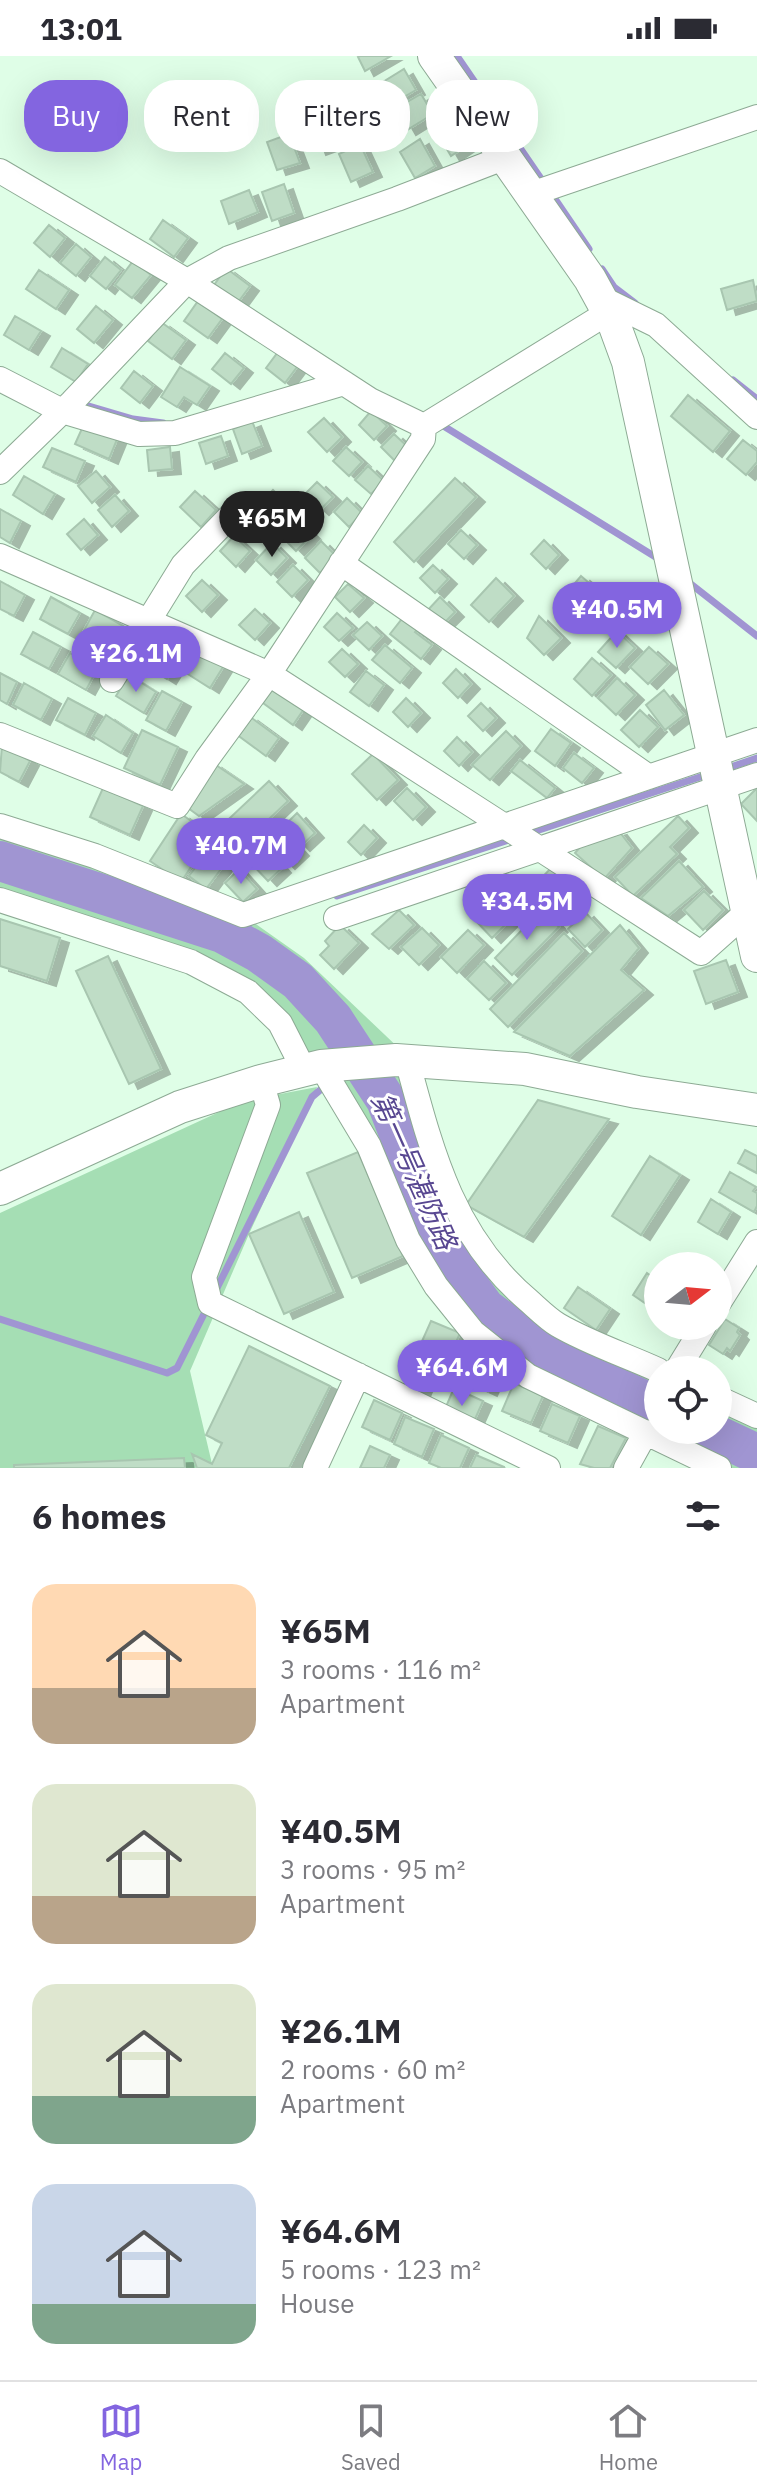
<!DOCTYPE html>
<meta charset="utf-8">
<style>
:root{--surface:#fff;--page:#f7f7f7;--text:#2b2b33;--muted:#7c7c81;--line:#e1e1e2;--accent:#8365e0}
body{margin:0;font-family:"IBM Plex Sans","Noto Sans JP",sans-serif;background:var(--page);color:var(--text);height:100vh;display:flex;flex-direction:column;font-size:30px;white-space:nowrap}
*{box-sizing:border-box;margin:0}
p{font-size:26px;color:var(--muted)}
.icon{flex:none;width:44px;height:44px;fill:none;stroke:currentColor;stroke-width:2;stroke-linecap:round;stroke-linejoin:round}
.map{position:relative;height:1412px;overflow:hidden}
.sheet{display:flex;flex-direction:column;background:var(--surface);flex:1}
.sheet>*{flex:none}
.top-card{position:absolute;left:24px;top:24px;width:710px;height:72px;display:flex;gap:16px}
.needle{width:52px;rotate:74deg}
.buttons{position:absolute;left:644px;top:1196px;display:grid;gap:16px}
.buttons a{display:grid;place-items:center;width:88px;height:88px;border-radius:50%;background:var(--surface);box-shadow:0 8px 32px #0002;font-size:40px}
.price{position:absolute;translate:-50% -68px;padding:0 18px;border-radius:28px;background:var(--accent);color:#fff;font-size:26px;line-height:52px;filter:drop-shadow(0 2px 4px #0008)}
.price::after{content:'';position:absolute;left:50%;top:48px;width:24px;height:18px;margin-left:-12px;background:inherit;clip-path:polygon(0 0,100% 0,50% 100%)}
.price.active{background:#222;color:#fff}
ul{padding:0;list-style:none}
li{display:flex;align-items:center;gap:24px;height:200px;padding:0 32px}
li span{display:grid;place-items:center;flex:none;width:224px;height:160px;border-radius:24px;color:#555}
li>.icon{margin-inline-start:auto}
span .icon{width:96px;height:96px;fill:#fffc;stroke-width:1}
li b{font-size:34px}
h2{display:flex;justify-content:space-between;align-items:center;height:96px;padding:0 32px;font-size:34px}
.pill{padding:0 28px;border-radius:32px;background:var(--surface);box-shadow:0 8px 32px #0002;font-size:28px;line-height:72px}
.pill.active{background:var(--accent);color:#fff}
.status{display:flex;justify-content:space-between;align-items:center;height:56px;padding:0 40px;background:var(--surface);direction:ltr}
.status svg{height:22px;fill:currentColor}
.dock{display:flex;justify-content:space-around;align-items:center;height:112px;border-top:2px solid var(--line);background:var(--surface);font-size:22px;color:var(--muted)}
.dock a{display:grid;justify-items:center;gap:4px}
.dock .active{color:var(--accent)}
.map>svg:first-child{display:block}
.green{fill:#a5deb4}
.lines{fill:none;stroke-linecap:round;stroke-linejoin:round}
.stream{stroke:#a095d2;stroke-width:7}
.river{stroke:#a095d2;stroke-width:40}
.building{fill:#bfddc6;stroke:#a8c6b0;stroke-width:2;filter:url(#shadow)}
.street-casing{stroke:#8daa94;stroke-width:26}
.secondary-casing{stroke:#8daa94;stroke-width:34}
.street{stroke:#fff;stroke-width:24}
.secondary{stroke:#fff;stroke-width:32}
.labels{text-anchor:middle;stroke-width:6;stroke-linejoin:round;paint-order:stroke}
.water-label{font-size:28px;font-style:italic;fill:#584791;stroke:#fff}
</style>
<div class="status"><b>13:01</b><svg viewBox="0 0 49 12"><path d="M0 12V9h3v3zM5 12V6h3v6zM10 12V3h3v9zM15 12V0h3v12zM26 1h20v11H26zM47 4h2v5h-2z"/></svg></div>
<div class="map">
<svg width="757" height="1412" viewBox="0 0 757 1412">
<defs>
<filter id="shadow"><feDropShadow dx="9" dy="5" stdDeviation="0" flood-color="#0004"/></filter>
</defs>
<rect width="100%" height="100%" fill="#dffee7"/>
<!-- green -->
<path class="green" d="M0,772L243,859L304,902L405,998L464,1165L556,1268L658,1314V1374H718V1342L757,1360V1412H719L551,1331L431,1223L384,1126L262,934L0,840Z
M317,1031L249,1178L190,1315L213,1412H0V1157L243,1045Z"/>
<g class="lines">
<!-- stream -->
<path class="stream" d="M457,0L544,127
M551,137L589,193
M602,213L614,231L635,247
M733,324L757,343
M82,348L133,363L163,367
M437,366L662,505
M687,525L757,580
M725,713L757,702
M527,778L709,718
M337,840L512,783
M222,877L249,868
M215,1236L312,1041L326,1029
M0,1263L167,1317L177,1312L208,1250"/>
<!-- river -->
<path class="river" d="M0,805L222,877L259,897L298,925L333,963L386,1044L436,1174L456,1212L485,1252L547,1298L658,1351
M706,1374L757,1398"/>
</g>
<!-- building -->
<path class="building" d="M360,0H391L365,15L358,1Z
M404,13L416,34L390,49L378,29Z
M421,38L433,58L407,74L395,53Z
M452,54L472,86L451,100L431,66Z
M329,57L339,86L317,94L306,65Z
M289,78L300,107L277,114L267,86Z
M420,83L435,110L415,122L400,96Z
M360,88L373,116L351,126L339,98Z
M284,128L294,157L272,165L262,136Z
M249,134L258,156L229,168L221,145Z
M163,164L188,182L174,201L150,183Z
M49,169L65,182L50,201L34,187Z
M76,188L91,201L76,220L60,207Z
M105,201L121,214L106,233L90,220Z
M133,205L151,219L132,242L115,229Z
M226,212L250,230L236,249L212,232Z
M39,214L69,234L56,253L26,233Z
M753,224L757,245L727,254L721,233Z
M198,245L222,263L208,282L184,265Z
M96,250L113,264L94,287L77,273Z
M15,260L41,275L29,294L4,279Z
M161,266L186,284L172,303L148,285Z
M62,292L88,308L76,326L51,311Z
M278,296L297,311L285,327L266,312Z
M225,297L244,312L231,328L212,313Z
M180,311L210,330L197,349L184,341L177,351L161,341Z
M134,315L153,330L140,347L121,332Z
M688,339L730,375L713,396L671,360Z
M371,355L387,370L374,384L359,369Z
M324,362L342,381L327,396L308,376Z
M252,365L262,390L242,398L233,373Z
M84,368L118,381L109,403L75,388Z
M394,378L410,393L396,406L381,391Z
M221,380L228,400L206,408L199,387Z
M743,384L757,395V406L746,419L727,403Z
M170,391L172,413L149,415L147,394Z
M346,391L362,406L349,420L333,405Z
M52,392L85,405L76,426L43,411Z
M368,410L384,425L371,438L355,424Z
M96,415L110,431L92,447L78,430Z
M24,420L55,438L43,458L13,439Z
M455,422L476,441L414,506L394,486Z
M317,426L333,441L320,454L304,439Z
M273,434L288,449L273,466L257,451Z
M195,435L216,454L201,471L180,451Z
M115,439L129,455L112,471L98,454Z
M347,442L362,457L349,471L334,456Z
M0,453L21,465L10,487L0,481Z
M84,463L98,479L81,494L67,478Z
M297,464L312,479L296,495L281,480Z
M461,474L477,489L464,503L448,488Z
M234,480L250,495L236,511L220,495Z
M544,484L559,499L546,513L531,498Z
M321,485L336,500L320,517L305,502Z
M272,487L287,502L271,519L256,504Z
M293,509L308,524L292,541L277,526Z
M433,509L448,523L435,537L420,522Z
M581,520L602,538L586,557L565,539Z
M496,522L514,540L489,566L471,549Z
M202,524L218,539L202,556L186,540Z
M0,525L25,539L14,560L0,553Z
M348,528L364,542L350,556L335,541Z
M51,541L80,557L68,578L40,563Z
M440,541L455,556L442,569L427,555Z
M255,553L270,567L255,584L239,569Z
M95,554L123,570L112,591L83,576Z
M337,557L353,572L339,585L324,571Z
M405,559L420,570L415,576L432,589L421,603L390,578Z
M539,560L561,582L544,599L527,582Z
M367,566L382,580L369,594L353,579Z
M617,575L635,592L616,612L598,596Z
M33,576L61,591L49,613L21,598Z
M152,585L180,602L167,623L140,606Z
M385,589L412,612L400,627L372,604Z
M649,591L668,608L648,628L630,611Z
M342,593L358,608L345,621L329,606Z
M195,594L223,611L210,632L183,615Z
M70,597L98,612L86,634L58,618Z
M592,602L611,619L592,640L574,623Z
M456,613L471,628L458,642L443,627Z
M366,615L384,629L369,650L350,636Z
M0,617L17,626L7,648L0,644Z
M129,619L156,636L144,657L116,640Z
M617,622L635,639L616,659L598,642Z
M24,627L52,643L41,664L13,649Z
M275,629L306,650L293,669L263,647Z
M664,634L684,659L665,674L646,649Z
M162,635L182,646L166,675L146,664Z
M68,642L96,657L85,679L56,664Z
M406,642L421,657L408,671L393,656Z
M481,647L496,662L483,675L468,660Z
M640,654L658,671L639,691L621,674Z
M106,659L133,677L121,697L93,680Z
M249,660L279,682L266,700L236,678Z
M551,673L571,687L555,710L535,695Z
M142,674L178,691L160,729L124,712Z
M506,675L521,690L490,724L472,709Z
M457,681L472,696L459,710L444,695Z
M2,689L30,705L19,726L0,716Z
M574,697L594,712L582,727L563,712Z
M373,698L398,724L377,744L352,718Z
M520,704L555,732L547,742L511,715Z
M213,707L244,728L199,760L184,749Z
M269,725L288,745L234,796L215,776Z
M103,732L143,750L130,779L90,761Z
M407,732L426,751L413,764L394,745Z
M757,732V765L741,748Z
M297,757L315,777L301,790L283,771Z
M181,758L212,779L181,826L150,805Z
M678,760L689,772L670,791L677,798L633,840L615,821Z
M364,769L377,782L361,799L348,786Z
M618,774L632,792L604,823L575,797L587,783Z
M281,775L300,795L286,808L267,788Z
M210,792L227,805L206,833L189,820Z
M264,792L282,812L268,825L250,806Z
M679,805L703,831L668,860L641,842Z
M552,811L564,824L545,844L532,832Z
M239,813L257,833L243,846L225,827Z
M516,822L532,842L492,882L475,864Z
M704,835L723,854L703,874L684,854Z
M542,853L559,871L512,919L495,902Z
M399,854L414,869L389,893L372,878Z
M585,856L602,874L585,891L568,873Z
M0,863L60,882L47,925L0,910Z
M340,869L359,887L334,913L320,899L329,890L325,885Z
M620,869L639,892L621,914L644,934L570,1000L514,976Z
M422,872L439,889L419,909L401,891Z
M468,874L484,889L457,917L441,901Z
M564,877L582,895L508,971L490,953Z
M108,900L161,1013L129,1028L76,915Z
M726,904L738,936L706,948L694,915Z
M484,905L506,927L489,944L467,923Z
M538,1044L609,1063L524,1181L466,1149Z
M745,1094L757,1100V1117L738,1107Z
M358,1096L403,1200L352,1222L307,1117Z
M650,1100L680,1119L641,1179L612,1160Z
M730,1116L756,1131L753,1135L757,1137V1150L754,1156L719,1136Z
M711,1143L731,1156L718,1178L698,1166Z
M299,1156L334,1236L284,1258L249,1178Z
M647,1217L658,1225V1256L633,1239Z
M578,1231L610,1253L596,1274L564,1252Z
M725,1263L739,1272L737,1276L740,1279L730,1295L727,1292L723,1298L709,1289Z
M431,1265L460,1277L448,1305L419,1292Z
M249,1290L330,1330L289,1412H197L192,1398L212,1408L222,1387L206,1379Z
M472,1295L500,1308L488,1335L460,1322Z
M415,1301L432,1308L421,1336L404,1329Z
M514,1327L543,1340L531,1367L502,1355Z
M454,1332L483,1345L471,1372L442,1360Z
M374,1344L402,1357L390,1384L362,1371Z
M552,1348L580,1360L568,1387L540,1375Z
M405,1361L434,1373L422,1401L394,1388Z
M598,1370L626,1382L610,1412H594L580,1408Z
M441,1379L469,1392L460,1412H441L429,1407Z
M370,1390L390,1399L384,1412H360Z
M476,1399L504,1411V1412H470Z
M184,1402L185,1412H14V1409Z"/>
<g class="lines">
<defs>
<path id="street" d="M0,115L187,225L370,344L424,370L609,256
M531,138L757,61
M601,242L656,269L757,361
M0,323L62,355L139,378L175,377L344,327
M0,416L72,346L187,225L229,202L397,143L506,101
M0,500L269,618L701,897L747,856
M341,507L649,721
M112,624L183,509L239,451
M0,679L177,750L207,703L269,618L423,383L424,370
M0,770L95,800L243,859L757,684
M0,844L191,906L248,936L280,967L304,1014
M336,862L757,719
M407,1004C432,1097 453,1181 529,1245C538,1253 548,1263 558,1269C589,1287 625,1299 658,1314
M321,1010L369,1090L408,1184L436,1230L473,1276L528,1320L719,1412
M261,1025L268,1049L204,1221L210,1247L548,1412
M718,1248L757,1186
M677,1314L704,1270
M718,1342L757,1360
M315,1412L358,1319
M626,1412L646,1376"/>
<path id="secondary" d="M434,0L590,223L613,265L628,306L757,900
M0,1133L180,1051L261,1025L321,1010L396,1004L525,1013L637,1036L757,1054"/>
</defs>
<!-- street casing -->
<use href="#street" class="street-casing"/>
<!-- secondary casing -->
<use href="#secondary" class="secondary-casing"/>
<!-- street -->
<use href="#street" class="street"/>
<!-- secondary -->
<use href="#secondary" class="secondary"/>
</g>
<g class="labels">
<!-- water labels -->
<g class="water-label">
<text transform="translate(414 1115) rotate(66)" y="10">第一号湛防路</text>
</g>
</g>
</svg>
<div class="buttons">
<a><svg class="needle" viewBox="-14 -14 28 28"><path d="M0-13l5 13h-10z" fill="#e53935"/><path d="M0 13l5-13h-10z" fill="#7c7c81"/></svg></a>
<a><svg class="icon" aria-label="locate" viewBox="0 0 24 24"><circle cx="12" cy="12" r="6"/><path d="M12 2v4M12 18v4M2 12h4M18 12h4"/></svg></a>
</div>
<b class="price active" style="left:272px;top:503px">¥65M</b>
<b class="price" style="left:617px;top:594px">¥40.5M</b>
<b class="price" style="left:136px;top:638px">¥26.1M</b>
<b class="price" style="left:241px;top:830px">¥40.7M</b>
<b class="price" style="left:527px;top:886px">¥34.5M</b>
<b class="price" style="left:462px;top:1352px">¥64.6M</b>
<div class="top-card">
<a class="pill active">Buy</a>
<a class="pill">Rent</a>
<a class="pill">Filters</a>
<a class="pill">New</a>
</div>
</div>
<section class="sheet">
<h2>6 homes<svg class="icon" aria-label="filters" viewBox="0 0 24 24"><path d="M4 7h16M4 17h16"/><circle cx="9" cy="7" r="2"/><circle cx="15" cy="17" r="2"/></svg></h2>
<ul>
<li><span style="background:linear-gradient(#ffd9b3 65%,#b9a48a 0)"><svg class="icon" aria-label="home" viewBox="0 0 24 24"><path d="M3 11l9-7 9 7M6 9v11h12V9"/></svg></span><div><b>¥65M</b><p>3 rooms · 116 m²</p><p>Apartment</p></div></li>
<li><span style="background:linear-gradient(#dfe7d0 70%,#b9a48a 0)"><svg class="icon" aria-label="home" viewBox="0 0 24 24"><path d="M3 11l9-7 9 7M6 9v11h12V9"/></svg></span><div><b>¥40.5M</b><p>3 rooms · 95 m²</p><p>Apartment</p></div></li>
<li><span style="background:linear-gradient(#dfe7d0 70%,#7fa58c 0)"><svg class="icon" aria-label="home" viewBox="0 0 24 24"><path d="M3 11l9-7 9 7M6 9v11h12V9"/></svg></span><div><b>¥26.1M</b><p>2 rooms · 60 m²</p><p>Apartment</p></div></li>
<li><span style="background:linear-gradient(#c9d6e8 75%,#7fa58c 0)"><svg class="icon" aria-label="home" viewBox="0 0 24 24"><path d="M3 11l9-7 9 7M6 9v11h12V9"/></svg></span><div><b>¥64.6M</b><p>5 rooms · 123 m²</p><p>House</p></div></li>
</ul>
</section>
<nav class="dock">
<a class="active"><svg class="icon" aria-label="map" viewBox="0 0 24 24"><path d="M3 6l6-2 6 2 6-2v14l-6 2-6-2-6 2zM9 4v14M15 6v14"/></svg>Map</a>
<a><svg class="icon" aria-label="saved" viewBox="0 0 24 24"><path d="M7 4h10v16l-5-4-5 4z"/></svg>Saved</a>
<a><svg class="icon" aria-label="home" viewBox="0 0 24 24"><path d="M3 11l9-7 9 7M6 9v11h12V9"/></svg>Home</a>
</nav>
